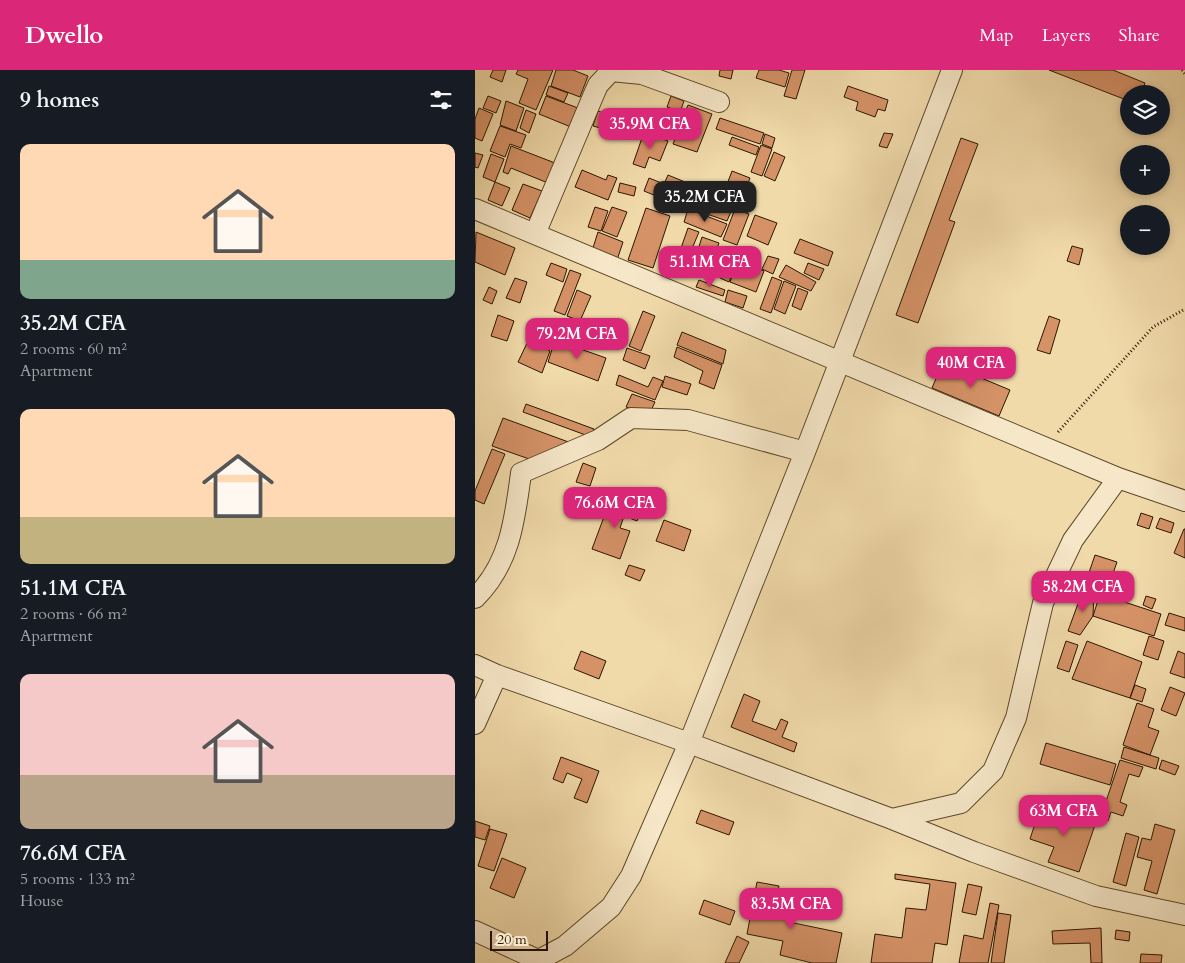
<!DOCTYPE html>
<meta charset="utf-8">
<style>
:root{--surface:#171b24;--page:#242831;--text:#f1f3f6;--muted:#9ea1a6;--accent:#db2777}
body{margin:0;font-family:Cardo,serif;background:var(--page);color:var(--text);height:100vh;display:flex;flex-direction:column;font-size:19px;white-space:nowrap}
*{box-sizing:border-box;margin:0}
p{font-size:16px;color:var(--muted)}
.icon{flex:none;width:28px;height:28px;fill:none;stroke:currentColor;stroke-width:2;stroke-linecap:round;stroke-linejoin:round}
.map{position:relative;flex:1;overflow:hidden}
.details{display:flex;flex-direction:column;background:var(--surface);width:475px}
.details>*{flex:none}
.buttons{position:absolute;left:645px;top:15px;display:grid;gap:10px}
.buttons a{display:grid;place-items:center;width:50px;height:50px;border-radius:50%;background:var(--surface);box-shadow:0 2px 8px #0003;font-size:25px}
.scale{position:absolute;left:15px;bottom:12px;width:58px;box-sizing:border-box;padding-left:5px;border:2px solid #2b1700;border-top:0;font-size:14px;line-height:18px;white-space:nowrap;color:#2b1700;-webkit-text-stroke:4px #f6e7c8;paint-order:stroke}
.price{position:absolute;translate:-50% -42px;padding:0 11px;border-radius:10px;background:var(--accent);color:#fff;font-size:16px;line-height:32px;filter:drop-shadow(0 1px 2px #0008)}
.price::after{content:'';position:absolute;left:50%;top:30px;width:15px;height:11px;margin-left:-8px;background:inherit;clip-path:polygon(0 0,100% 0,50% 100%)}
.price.current{background:#222;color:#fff}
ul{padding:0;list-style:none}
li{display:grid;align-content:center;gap:10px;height:265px;padding:0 20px}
li span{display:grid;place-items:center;height:155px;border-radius:10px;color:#555}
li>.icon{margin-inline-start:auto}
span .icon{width:90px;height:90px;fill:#fffc;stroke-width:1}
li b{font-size:21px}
h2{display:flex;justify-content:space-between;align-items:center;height:60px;padding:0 20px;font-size:21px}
header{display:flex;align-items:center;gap:30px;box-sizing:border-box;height:70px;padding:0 25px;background:var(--accent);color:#fff}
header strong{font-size:24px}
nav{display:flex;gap:28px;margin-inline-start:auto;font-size:18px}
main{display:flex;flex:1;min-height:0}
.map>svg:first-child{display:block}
.building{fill:#d59267;stroke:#2b1700}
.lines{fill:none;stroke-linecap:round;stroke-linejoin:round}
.street-casing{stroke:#5c482a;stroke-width:22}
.path{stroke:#2b1700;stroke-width:3;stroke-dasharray:1 2.5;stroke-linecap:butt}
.street{stroke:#f6e7c8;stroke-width:20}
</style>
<header>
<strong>Dwello</strong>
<nav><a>Map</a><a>Layers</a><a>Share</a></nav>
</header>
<main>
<section class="details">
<h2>9 homes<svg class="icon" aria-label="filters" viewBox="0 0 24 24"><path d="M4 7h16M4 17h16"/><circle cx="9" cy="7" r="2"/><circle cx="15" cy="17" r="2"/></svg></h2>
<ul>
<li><span style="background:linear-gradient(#ffd9b3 75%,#7fa58c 0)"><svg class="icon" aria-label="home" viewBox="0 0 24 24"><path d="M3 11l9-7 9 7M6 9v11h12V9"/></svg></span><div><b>35.2M CFA</b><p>2 rooms · 60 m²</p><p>Apartment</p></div></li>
<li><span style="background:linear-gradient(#ffd9b3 70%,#c2b280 0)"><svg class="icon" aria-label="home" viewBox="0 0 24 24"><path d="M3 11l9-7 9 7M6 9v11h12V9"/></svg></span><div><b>51.1M CFA</b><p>2 rooms · 66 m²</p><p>Apartment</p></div></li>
<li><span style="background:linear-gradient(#f6c9c9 65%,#b9a48a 0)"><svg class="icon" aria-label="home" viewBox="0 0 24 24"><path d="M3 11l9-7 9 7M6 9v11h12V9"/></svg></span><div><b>76.6M CFA</b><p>5 rooms · 133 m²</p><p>House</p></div></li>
</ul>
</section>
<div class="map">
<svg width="710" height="893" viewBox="0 0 710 893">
<rect width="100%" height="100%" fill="#f1daaa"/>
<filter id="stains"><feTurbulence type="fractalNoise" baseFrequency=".004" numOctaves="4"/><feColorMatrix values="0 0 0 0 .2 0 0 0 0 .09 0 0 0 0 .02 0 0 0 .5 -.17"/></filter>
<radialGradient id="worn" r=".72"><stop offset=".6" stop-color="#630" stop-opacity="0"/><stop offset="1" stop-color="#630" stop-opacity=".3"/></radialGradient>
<!-- building -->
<path class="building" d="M18,0H31L27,12L15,7Z
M43,0H78L61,40L44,33L53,9L41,4Z
M81,0H98L113,6L105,27L76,16Z
M245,0H258L256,9L244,6Z
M284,0H304L314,3L310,17L281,8Z
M317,0H330L321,29L309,26Z
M574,0H638L670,13L666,24H654V31Z
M74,16L93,23L89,32L71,25Z
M373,16L413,30L410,41L403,39L400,47L381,40L383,32L369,27Z
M13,26L26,31L21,43L8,38Z
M71,26L103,38L96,57L64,44Z
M196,26L209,31L205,42L192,37Z
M31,31L49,38L41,61L25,55Z
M213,35L237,44L222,82L198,74Z
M4,38L18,44L7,71L0,68V49Z
M51,40L61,44L54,63L45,58Z
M123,41L134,45L129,59L118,56Z
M173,48L188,52L183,65L169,61Z
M245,48L289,63L285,74L241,59Z
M25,56L51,65L46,78L35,74L30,87L15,81Z
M169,62L193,71L185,91L174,87L170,98L158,94Z
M409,63L418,64L412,78L404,76Z
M290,64L300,68L297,78L287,74Z
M257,67L284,77L281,85L254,75Z
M486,68L503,74L474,150L480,152L443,253L421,245Z
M286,75L297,79L287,106L276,102Z
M36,76L80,93L73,113L36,98L33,104L28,102Z
M299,82L310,87L300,111L289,106Z
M0,83L8,85L3,98L0,97Z
M16,84L29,89L20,112L8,107Z
M107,100L131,110L133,105L142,108L133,130L100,117Z
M257,101L275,108L269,124L251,117Z
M193,105L210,112L201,134L169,121L174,108L189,114Z
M20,112L35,118L27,136L13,130Z
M145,113L161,117L159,126L143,122Z
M48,114L67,121L55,148L37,140Z
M236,124L260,132L252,151L229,143Z
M120,137L133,141L126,161L113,157Z
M137,137L152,142L142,167L127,161Z
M171,138L195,146L178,198L153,190Z
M213,139L252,154L246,167L209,152Z
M260,139L274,144L262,175L248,170Z
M280,145L302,153L293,175L272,166Z
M213,158L224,162L216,181L206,178Z
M1,162L40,178L30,205L0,192Z
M123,162L148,172L142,190L117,181Z
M227,167L244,173L233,202L218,196Z
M325,169L358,182L353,196L319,183Z
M597,176L608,179L604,195L592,191Z
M206,179L215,183L210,196L202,193Z
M293,186L304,189L298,204L287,199Z
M251,188L262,191L254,212L245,208Z
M263,191L289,201L281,222L255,212Z
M76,193L92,199L88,212L71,205Z
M333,193L349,199L344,210L329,203Z
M311,195L341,212L336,221L304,207Z
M95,200L106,204L90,245L79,241Z
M297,207L307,211L296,243L285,239Z
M40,208L52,212L45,233L31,228Z
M224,210L250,220L248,226L221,217Z
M309,211L321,216L310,244L299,239Z
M14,217L22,221L17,234L8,230Z
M323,218L333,222L326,240L317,236Z
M102,220L116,226L105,251L92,246Z
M253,220L272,226L268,238L250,232Z
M168,241L180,246L166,281L154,276Z
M23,245L39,251L32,271L16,266Z
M574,246L585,250L575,284L562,280Z
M207,262L251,280L248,294L202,275Z
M54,269L75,281L67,303L43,292Z
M80,270L131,288L123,311L73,292Z
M202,277L247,295L239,319L224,313L228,301L199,287Z
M152,278L175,286L170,299L148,290Z
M468,292L535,320L524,346L457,318Z
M144,305L173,317L178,307L188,311L180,330L141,315Z
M190,306L216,314L212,325L187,317Z
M157,324L180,332L174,345L151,337Z
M51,334L119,359L116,367L48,342Z
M28,348L99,374L60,391L17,376Z
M17,379L30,384L9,434L0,430V421Z
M108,393L121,398L115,416L101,412Z
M136,428L167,439L162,451L149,446L145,458L155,461L145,489L117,479Z
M666,443L678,447L674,459L662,455Z
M685,448L699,453L696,463L681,458Z
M189,450L216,460L209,481L181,471Z
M709,459H710V488L699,483Z
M620,485L642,492L636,509L625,505L619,524L608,520Z
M154,495L170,500L165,511L150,505Z
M640,516L651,518L649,525L639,523Z
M608,520L619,524L618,546L605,565L593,561Z
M625,524L686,544L679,566L618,546Z
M671,526L681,529L677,539L668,535Z
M694,543L710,548V561L690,555Z
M674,566L689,571L683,590L668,585Z
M591,571L603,575L594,602L582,598Z
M612,571L667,592L655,628L597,609Z
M106,581L131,591L124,609L99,599Z
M703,581L710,584V608L695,603Z
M660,615L671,619L667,632L655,628Z
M695,617L710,623L701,646L686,640Z
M269,624L285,631L277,651L301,660L306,649L313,652L307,667L322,673L319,682L256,657Z
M662,633L679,639L673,657L684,661L675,685L648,675Z
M571,673L641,694L635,715L565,694Z
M649,677L684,688L681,699L646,688Z
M86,687L124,701L112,733L99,728L107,709L92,703L88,713L78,709Z
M645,690L668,697L664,707L654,704L645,732L652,735L648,746L636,742L633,751L625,749Z
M687,690L704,696L700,705L684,699Z
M565,738L600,750L602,742L622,749L604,802L573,792L579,777L555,769Z
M226,740L259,752L254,765L221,753Z
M0,751L15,756L10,770L0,767Z
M680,754L700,760L682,824L669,820L677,791L662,787L667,768L676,770Z
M15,759L32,764L19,801L3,796Z
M651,763L664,767L651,816L638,812Z
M27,788L51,798L39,828L15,818Z
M420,804L481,813L472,875L460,873L457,893H396L400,864L427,868L431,838L451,840L455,814L420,809Z
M282,812L304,816L299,841L316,844L314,852L367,863L361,893H337L305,885L308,871L272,864Z
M493,814L507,817L501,845L487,842Z
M229,830L260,841L255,855L224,844Z
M515,833L524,835L513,893H484L489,865L508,869Z
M523,843L536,845L529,893H516Z
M626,858L627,893H616L615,873L578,874L577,861Z
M641,860L655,862L654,871L640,869Z
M262,866L274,872L264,893H250Z
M666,884L687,885L686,893H665Z"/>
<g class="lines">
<defs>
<path id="street" d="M0,139L643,408L710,431
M60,164L119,24L123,15L136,1L167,4L244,32
M0,528C35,494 40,449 46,403L123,370L156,348L213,350L330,382
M0,595L22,605L214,673L417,749L499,782L621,826L710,845
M0,654L22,605
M417,749L486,733L518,701L541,648L568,533L598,470L643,408
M0,861L63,890
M58,893L90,876L136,837L156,806L214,673L330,382L477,0"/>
</defs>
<!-- street casing -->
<use href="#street" class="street-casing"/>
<!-- path -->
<path class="path" d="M707,0L710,4
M583,362L678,257L710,239"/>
<!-- street -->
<use href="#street" class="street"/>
</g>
<rect width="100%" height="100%" filter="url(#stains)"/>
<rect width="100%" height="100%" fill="url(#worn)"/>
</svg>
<div class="buttons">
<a><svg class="icon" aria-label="layers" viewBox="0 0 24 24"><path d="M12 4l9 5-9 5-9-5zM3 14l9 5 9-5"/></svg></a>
<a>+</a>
<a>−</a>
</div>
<div class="scale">20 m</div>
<b class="price" style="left:175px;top:80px">35.9M CFA</b>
<b class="price current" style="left:230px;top:153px">35.2M CFA</b>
<b class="price" style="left:235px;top:218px">51.1M CFA</b>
<b class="price" style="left:102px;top:290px">79.2M CFA</b>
<b class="price" style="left:496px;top:319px">40M CFA</b>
<b class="price" style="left:140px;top:459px">76.6M CFA</b>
<b class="price" style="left:608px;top:543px">58.2M CFA</b>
<b class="price" style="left:589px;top:767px">63M CFA</b>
<b class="price" style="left:316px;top:860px">83.5M CFA</b>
</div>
</main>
